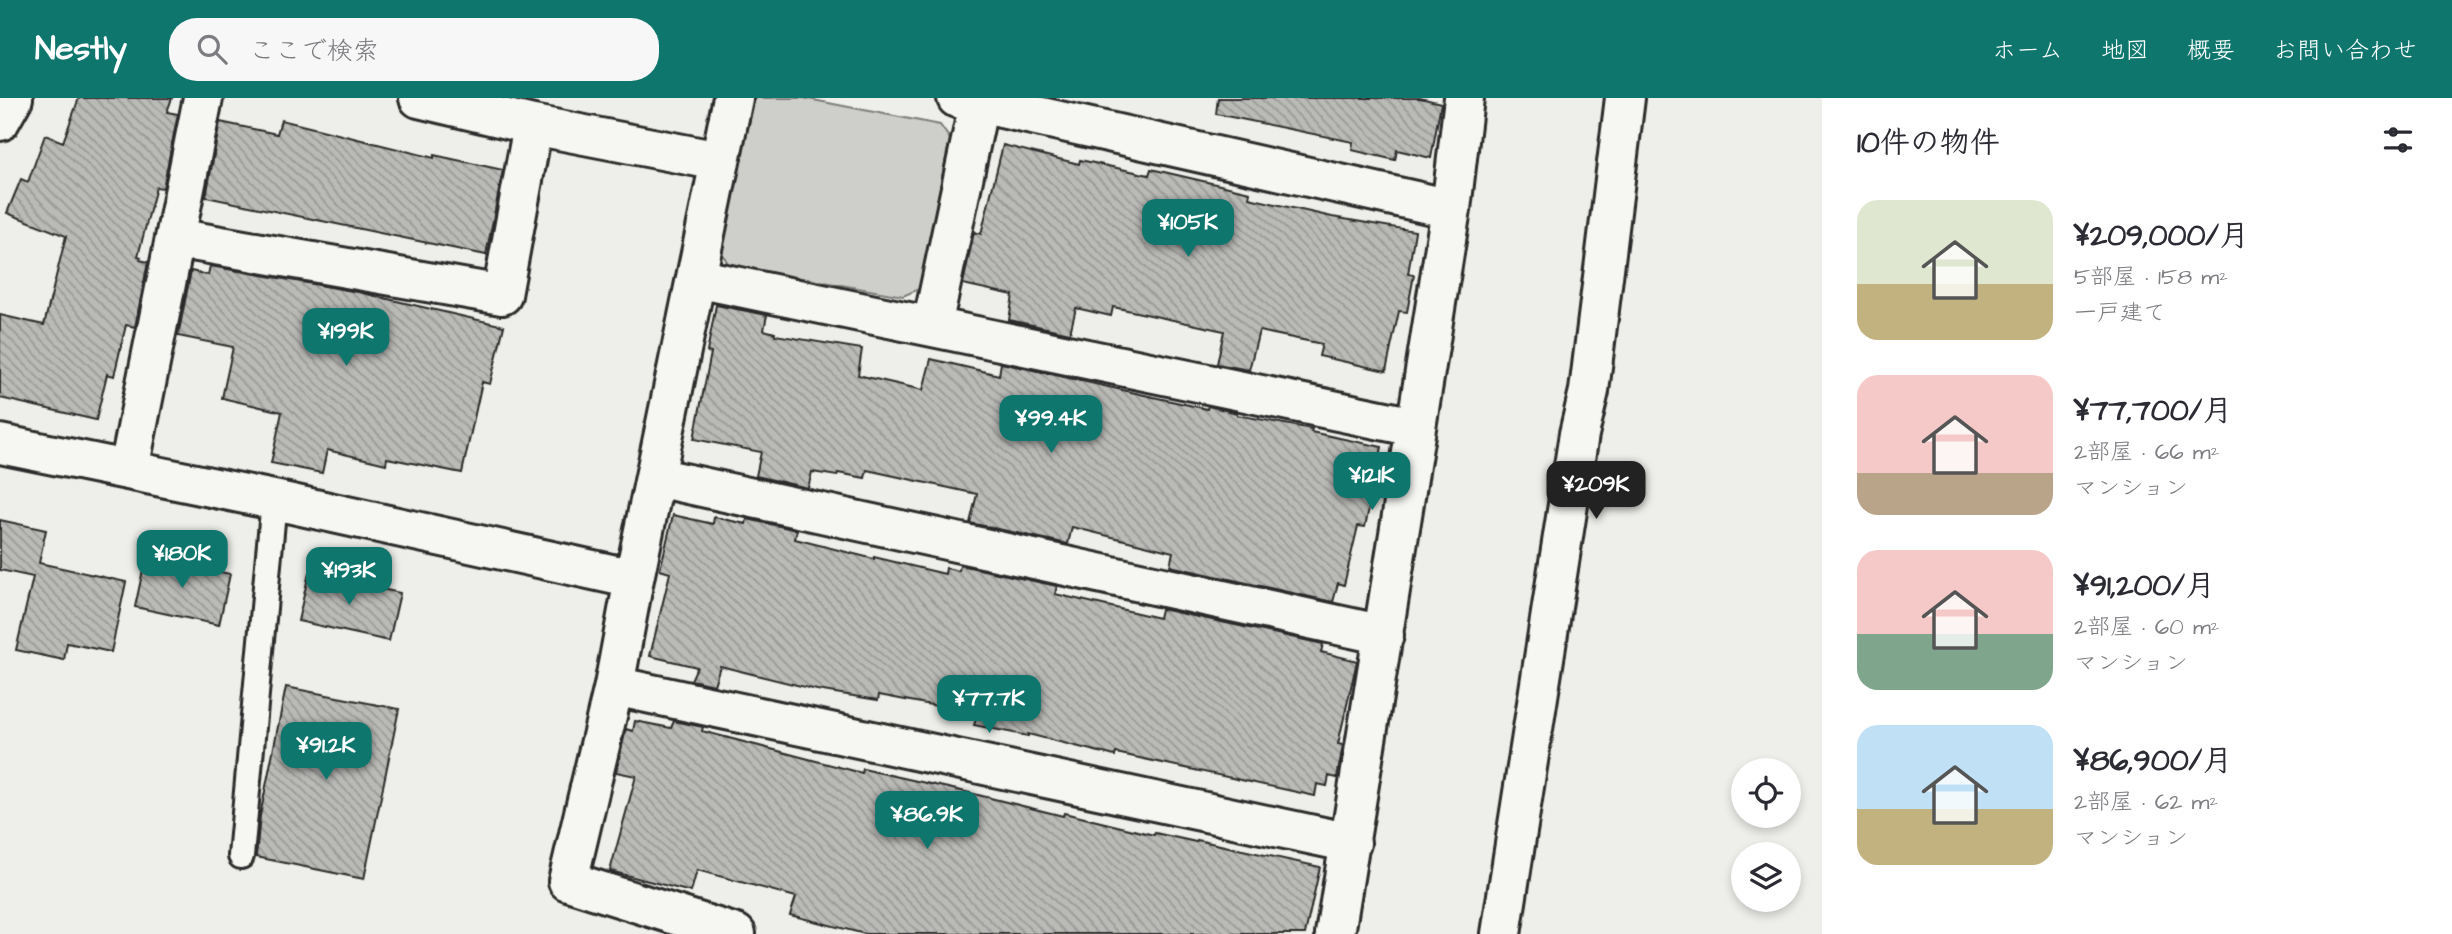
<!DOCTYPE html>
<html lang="ja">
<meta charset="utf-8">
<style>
:root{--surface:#fff;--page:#f7f7f7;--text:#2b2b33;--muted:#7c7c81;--accent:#0f766e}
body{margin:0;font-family:"Architects Daughter","Klee One",sans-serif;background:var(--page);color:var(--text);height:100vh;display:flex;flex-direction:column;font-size:26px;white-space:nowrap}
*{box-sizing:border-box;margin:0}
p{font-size:23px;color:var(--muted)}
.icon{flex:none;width:38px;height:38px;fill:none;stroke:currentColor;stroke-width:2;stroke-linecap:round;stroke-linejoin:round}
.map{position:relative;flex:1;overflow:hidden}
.drawer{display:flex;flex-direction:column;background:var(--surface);width:630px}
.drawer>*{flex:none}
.tools{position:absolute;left:1731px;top:660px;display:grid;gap:14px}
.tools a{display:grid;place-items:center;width:70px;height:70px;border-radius:50%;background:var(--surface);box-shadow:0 4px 10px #0003;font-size:35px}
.price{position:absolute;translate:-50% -60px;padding:0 16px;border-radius:14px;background:var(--accent);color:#fff;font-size:23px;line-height:46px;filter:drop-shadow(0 2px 4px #0008)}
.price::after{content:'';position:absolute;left:50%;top:42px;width:21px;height:16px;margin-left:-10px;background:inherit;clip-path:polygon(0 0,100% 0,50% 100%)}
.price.on{background:#222;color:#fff}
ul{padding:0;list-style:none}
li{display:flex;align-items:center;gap:21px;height:175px;padding:0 35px}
li span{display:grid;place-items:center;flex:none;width:196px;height:140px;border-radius:21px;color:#555}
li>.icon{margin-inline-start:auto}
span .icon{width:84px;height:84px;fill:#fffc;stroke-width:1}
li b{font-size:30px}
h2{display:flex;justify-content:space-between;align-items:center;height:84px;padding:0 35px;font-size:30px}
header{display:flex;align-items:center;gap:42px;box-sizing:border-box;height:98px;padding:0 35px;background:var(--accent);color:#fff}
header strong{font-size:33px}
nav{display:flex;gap:38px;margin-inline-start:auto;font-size:24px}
.search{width:490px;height:63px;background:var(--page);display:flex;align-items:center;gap:18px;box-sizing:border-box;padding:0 24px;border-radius:28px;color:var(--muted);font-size:26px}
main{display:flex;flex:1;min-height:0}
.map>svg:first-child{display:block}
.green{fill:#cececa;stroke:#7c7c7a;stroke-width:2}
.building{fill:url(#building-back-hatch);stroke:#2b2b2b;stroke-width:2}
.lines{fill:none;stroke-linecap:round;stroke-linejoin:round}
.lane-casing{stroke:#2b2b2b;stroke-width:30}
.street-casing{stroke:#2b2b2b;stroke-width:44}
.primary-casing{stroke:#2b2b2b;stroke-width:44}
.lane{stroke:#f6f6f2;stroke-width:24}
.street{stroke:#f6f6f2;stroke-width:38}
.primary{stroke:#f6f6f2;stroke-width:38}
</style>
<header>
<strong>Nestly</strong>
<div class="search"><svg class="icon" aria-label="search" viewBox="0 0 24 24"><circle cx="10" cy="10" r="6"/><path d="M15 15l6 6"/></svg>ここで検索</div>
<nav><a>ホーム</a><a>地図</a><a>概要</a><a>お問い合わせ</a></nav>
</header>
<main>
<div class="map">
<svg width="1822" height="836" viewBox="0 0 1822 836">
<defs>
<pattern id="building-back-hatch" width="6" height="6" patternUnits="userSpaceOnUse" patternTransform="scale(1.75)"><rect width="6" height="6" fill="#babab7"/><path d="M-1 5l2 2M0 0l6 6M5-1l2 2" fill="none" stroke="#979795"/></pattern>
</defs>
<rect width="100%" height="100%" fill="#eeeeea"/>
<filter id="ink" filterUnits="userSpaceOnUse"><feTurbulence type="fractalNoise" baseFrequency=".0143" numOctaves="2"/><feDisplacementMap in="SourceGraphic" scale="14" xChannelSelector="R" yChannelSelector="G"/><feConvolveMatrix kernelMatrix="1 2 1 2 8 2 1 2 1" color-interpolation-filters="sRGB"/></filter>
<g filter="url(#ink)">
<!-- green -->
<path class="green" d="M755,0H803L940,27L950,41L919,191L903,198L729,167L720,152Z"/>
<!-- building -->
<path class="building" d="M79,0H172L167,14L178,16L163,90L156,89L138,158L141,159L140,162L148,164L135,229L126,227L114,278L107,276L96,322L0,300V217L44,227L66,138L7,115L21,81L28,84L45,37L63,44Z
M1218,0H1420L1441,5L1431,60L1397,52L1395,62L1352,52L1353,44L1216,16Z
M281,22L434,60V57L503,72L486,157L206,99L220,24L277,36Z
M1003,47L1079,66L1080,62L1149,77L1151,71L1250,94L1249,100L1332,119L1415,133L1408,176L1414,177L1407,214L1399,213L1386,273L1319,258L1322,246L1259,233L1249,272L1217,266L1224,233L1113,209L1111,218L1076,210L1070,235L1009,222L1013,197L963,186L974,134L981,136Z
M210,168L358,194L504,228L490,286L482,284L462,375L387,360L386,366L327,352L322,375L271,365L282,314L222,300L233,249L178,238L191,173L208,177Z
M716,207L767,217L764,232L775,235V237L862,251L858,277L923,292L931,261L999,277L1001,265L1207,311L1208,308L1237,315V317L1312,331L1311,334L1382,349L1365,429L1358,428L1344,487L1338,485L1333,504L1170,468L1173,454L1072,429L1068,446L970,425L977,396L867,372L865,380L838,375L837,378L812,374L808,390L756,378L761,354L694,341L711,255L707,254Z
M673,417L713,426L714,419L746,426L747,421L797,432L795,441L874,461V459L945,476L946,470L959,473L960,467L1057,488L1055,496L1159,520L1161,511L1323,546L1321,554L1357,563L1338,646L1343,647L1337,680L1329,678L1327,688L1317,686L1315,698L1116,655L1115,658L1028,636V638L974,627L976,621L946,614L947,610L879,597L878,602L817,592L720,568L714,587L691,582L697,569L650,558L670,475L660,472Z
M0,422L46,432L39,465L126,484L111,554L67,545L64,562L16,552L33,479L0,472Z
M146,458L230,476L219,527L135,509Z
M309,475L400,495L389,543L298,523Z
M286,589L399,611L364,781L256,759L260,718Z
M635,623L671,630L674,623L703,629L702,633L862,675L863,671L966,694L1063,718L1064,715L1154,737L1155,735L1196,744L1197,742L1320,769L1305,836H865L790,817L796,799L697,772L691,794L610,773L636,678L616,674L626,631L633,633Z"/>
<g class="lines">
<defs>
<path id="lane" d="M241,758L274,402"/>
<path id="street" d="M419,0L533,27L719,63
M733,0L634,481L614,588L568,783L736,836
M957,0L1451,111
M175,140L502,197L533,27
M696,180L1415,329
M932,228L979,5
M0,346L274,402L634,481
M129,371L203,0
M656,379L1384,537
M614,588L1351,745
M1335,836L1451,111L1464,0
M1501,836L1579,336L1589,293L1625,0"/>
<path id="primary" d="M0,23L13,0"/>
</defs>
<!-- lane casing -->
<use href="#lane" class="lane-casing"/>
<!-- street casing -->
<use href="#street" class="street-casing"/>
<!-- primary casing -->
<use href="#primary" class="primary-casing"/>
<!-- lane -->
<use href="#lane" class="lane"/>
<!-- street -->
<use href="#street" class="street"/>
<!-- primary -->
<use href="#primary" class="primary"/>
</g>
</g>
</svg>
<div class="tools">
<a><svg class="icon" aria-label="locate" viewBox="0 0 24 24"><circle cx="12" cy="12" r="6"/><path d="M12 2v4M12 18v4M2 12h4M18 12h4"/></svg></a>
<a><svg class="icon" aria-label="layers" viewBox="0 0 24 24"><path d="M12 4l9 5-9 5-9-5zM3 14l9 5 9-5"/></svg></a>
</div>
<b class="price" style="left:1188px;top:161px">¥105K</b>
<b class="price" style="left:346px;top:270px">¥199K</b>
<b class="price" style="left:1051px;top:357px">¥99.4K</b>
<b class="price" style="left:1372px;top:414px">¥121K</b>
<b class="price on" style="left:1596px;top:423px">¥209K</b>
<b class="price" style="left:182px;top:492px">¥180K</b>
<b class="price" style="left:349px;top:509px">¥193K</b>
<b class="price" style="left:989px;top:637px">¥77.7K</b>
<b class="price" style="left:326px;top:684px">¥91.2K</b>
<b class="price" style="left:927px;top:753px">¥86.9K</b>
</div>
<section class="drawer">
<h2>10件の物件<svg class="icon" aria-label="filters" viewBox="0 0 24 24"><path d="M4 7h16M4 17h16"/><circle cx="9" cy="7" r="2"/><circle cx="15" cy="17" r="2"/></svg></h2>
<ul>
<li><span style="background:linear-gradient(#dfe7d0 60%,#c2b280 0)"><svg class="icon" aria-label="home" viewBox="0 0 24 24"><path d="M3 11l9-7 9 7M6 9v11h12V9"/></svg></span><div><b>¥209,000/月</b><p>5部屋 · 158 m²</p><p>一戸建て</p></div></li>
<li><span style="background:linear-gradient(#f6c9c9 70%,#b9a48a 0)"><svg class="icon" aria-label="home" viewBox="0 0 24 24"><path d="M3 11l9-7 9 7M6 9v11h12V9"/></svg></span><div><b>¥77,700/月</b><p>2部屋 · 66 m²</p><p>マンション</p></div></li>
<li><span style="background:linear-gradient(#f6c9c9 60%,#7fa58c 0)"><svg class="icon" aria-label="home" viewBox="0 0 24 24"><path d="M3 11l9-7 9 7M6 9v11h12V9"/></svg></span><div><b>¥91,200/月</b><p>2部屋 · 60 m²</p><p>マンション</p></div></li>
<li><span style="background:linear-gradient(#bfe0f5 60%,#c2b280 0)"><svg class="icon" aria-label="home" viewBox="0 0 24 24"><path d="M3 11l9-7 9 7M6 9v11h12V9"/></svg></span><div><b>¥86,900/月</b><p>2部屋 · 62 m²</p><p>マンション</p></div></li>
</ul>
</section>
</main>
